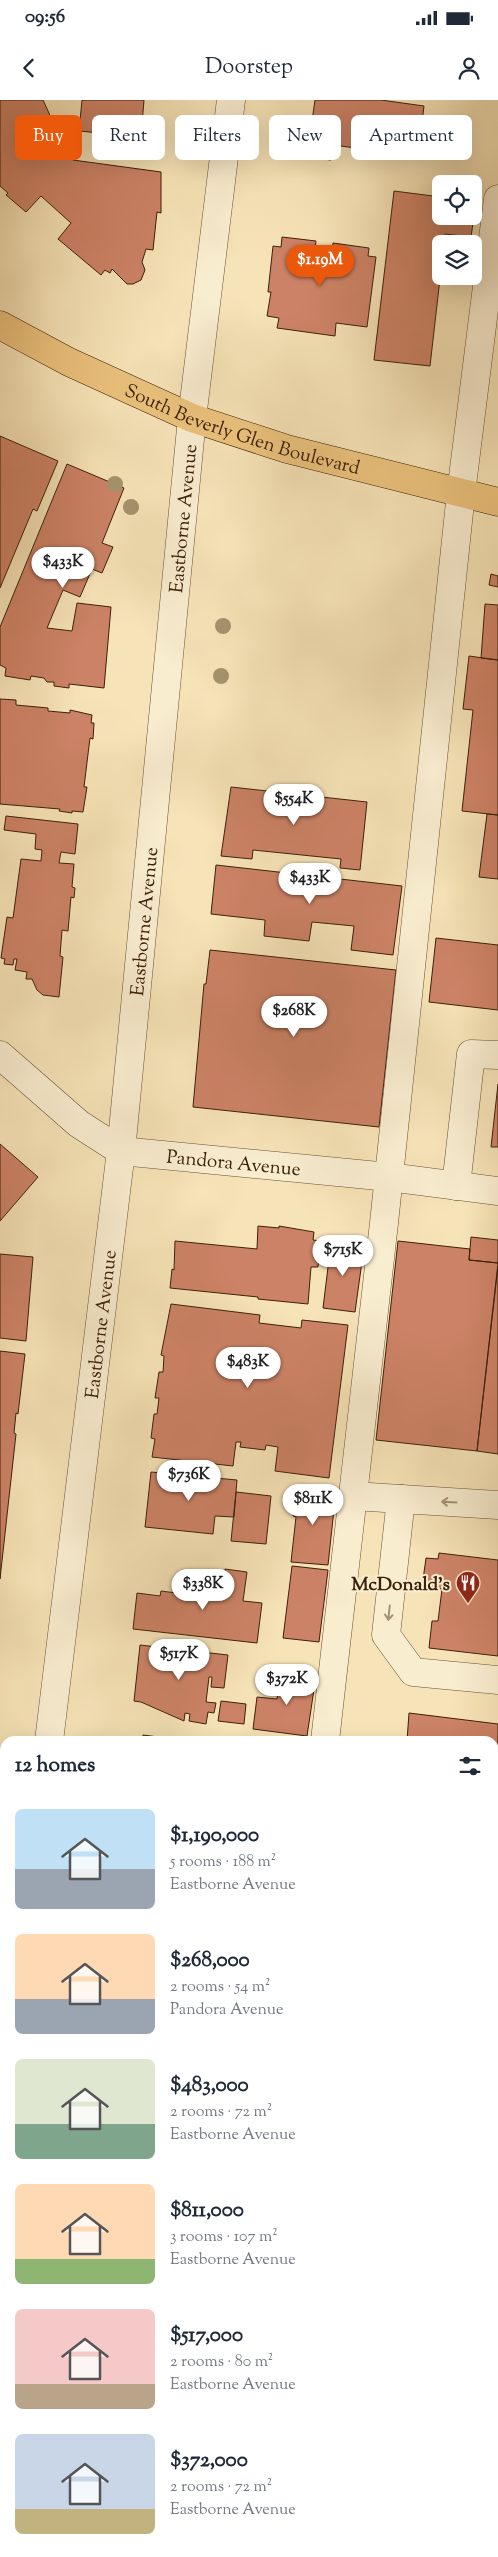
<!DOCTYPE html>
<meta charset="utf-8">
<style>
:root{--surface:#fff;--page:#f2f2f3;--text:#1f2937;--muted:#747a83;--accent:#ea580c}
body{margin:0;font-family:"Sorts Mill Goudy",serif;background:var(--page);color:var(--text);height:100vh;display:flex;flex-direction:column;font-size:19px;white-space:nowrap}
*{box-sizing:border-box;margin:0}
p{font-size:16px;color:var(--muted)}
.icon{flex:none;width:28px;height:28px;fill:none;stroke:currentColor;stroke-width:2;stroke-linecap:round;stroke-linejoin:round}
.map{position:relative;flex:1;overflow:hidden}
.panel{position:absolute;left:0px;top:1636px;width:499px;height:821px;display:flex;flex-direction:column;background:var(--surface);border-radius:15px 15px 0 0;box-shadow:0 5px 20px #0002}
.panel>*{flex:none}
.banner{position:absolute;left:15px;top:15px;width:469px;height:45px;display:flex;gap:10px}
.buttons{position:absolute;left:432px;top:75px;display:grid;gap:10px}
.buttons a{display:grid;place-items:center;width:50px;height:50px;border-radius:8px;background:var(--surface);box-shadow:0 5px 20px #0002;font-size:25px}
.price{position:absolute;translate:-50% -42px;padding:0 11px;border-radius:18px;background:#fff;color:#222;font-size:16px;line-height:32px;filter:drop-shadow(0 1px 2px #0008)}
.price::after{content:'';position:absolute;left:50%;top:30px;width:15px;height:11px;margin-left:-8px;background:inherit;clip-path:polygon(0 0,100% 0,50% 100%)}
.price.active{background:var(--accent);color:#fff}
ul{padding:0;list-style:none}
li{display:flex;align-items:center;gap:15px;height:125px;padding:0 15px}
li span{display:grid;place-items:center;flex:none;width:140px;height:100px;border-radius:8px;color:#555}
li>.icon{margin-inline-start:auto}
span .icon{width:60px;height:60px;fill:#fffc;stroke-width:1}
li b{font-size:21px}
h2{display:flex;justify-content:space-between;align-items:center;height:60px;padding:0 15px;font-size:21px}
.tag{padding:0 18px;border-radius:8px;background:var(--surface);box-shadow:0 5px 20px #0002;font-size:18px;line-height:45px}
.tag.active{background:var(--accent);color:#fff}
.status{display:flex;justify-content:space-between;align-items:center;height:35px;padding:0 25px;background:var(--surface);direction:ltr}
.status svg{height:14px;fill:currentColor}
header{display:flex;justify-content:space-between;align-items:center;height:65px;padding:0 15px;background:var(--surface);font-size:22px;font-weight:600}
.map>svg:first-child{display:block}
.building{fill:#cc8266;stroke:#3d2009}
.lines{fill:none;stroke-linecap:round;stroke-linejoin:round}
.minor-casing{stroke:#6b5134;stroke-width:29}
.major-casing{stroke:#3d2009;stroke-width:29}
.minor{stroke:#f9edd0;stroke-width:28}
.major{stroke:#ebc27c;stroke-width:28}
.tree{fill:#a5936d}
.oneway{stroke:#a49176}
.labels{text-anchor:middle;stroke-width:4;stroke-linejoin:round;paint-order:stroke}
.street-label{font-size:19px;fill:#3d2009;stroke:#f9edd0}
.poi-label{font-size:19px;font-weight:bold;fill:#3d2009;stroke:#f9edd0;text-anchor:end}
</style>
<div class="status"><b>09:56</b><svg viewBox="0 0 49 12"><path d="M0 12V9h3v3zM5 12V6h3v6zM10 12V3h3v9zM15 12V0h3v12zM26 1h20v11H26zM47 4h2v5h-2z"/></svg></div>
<header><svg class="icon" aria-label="back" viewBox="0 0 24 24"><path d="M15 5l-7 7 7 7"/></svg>Doorstep<svg class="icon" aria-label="person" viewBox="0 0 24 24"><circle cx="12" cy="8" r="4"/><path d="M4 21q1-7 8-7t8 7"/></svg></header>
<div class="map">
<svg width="498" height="2457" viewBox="0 0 498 2457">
<rect width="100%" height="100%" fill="#f6e3b7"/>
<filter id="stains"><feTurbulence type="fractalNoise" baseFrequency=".004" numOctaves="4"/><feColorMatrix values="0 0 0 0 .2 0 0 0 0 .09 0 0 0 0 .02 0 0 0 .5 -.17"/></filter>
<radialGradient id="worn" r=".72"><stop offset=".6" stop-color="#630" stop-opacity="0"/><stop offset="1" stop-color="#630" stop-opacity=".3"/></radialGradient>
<!-- building -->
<path class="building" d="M0,0H43L68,55L73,60L161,72V113L157,112L153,150L146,149L142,162L145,170L141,180L133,184H127L112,169L110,173L105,170L101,175L58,139L71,123L41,96L26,112L6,95L8,93L0,86Z
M82,0H144L141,37L79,31Z
M315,0H381L424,6L418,56L333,45L331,60L299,56L303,21H312Z
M394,91L441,97V116H474L471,137L445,134L444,144H441V170L430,266L374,260Z
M282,137L316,141L314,158L331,160L333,143L369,148L368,156L376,157L367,227L336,223L335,236L277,228L279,218L267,216L271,192H268L273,146L281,147Z
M0,336L58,361L37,411L33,409L0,488Z
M67,364L124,388L102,443L113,447L102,473L92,469L80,497L63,490L47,528L72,531L77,503L111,507L104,588L69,584V588L54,586V582H47L44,578L31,576L30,580L5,576L6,568L0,565V527Z
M491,474L498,476V487L489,485Z
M485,504L498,505V560L481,558Z
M469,556L498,560V715L462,711L473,610L463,609Z
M0,599L16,600V605L48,608V611L70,613V610L92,615L91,623H94L93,639L90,638L84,687H87L83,712L72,711V713L59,711L60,709L0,704Z
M231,687L367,702L360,770L340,768L341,759L253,750L252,759L221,756Z
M487,714L498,715V779L479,777Z
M6,716L78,724L75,754L61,752L59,763L74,764L72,787L75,788L74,798L71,797L68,831L62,830L60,856L63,857L59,897L43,895L37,890L32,879H26L27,872L15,870L17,859H14L13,865L4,864L5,859L1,858L7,817L13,818L21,759L41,761L42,750L35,749L36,734L4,730Z
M216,765L402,786L393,855L351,850L354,826L312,822L309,841L264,836L265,820L211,814Z
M436,838L498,845V910L429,902Z
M210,850L396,870L379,1027L193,1007L204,884H206Z
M498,984V1047H491Z
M0,1044L38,1077L0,1121Z
M258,1126L279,1128V1126L314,1132L313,1140L321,1141L318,1167H311L308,1204L258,1199V1197L170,1188L172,1169L174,1170L175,1141L257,1149Z
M471,1137L498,1140V1163L469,1160Z
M398,1141L470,1149L469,1160L498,1163L477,1351L376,1340Z
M331,1143L364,1147L355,1212L323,1208Z
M0,1154L33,1157L26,1241L0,1238Z
M498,1166V1354L477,1351Z
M171,1204L260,1215L259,1223L301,1228L302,1220L348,1225L329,1378L275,1371L278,1347L266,1345L265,1350L240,1347L241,1342H236L233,1366L152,1357L155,1339L151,1338L154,1314H157L159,1298H155L159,1272H163L164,1256L161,1255Z
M0,1251L25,1254L18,1314L16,1313L14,1333L16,1334L0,1479Z
M151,1372L237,1380L234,1417L215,1416L213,1434L145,1427Z
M299,1386L336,1391L328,1465L291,1462L296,1417L293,1416L294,1407H297Z
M236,1392L271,1396L266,1444L231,1441Z
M439,1453L498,1460V1556L429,1548L432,1521H438L442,1489L422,1487L426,1458L438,1459Z
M292,1466L328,1470L319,1542L283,1538Z
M225,1469L247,1472L243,1501L262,1503L257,1543L133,1529L137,1493L160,1496L161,1491L200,1496L203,1474L224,1476Z
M140,1545L228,1555L224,1588L211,1587L212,1577H209L206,1602L216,1603L214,1613L208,1612L206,1624L189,1621L190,1614L185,1613L184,1621L141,1602L134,1601Z
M281,1571L316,1576L307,1636L253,1629L257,1597L277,1599Z
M221,1601L246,1604L244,1624L218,1621Z
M409,1613L498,1624V1688H494V1641H407Z
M143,1635L189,1641H142Z
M494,1771H498V1822L494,1821Z
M25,2452H213V2457H25Z
M316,2452H428L427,2457H315Z"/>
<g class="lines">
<defs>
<g id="minor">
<path id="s1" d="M0,955L79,1024L121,1051L389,1077L498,1091"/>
<path d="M456,1086L471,954L498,955"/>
<path d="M353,1396L401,1399"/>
<path d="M498,1405L401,1399L386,1535L413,1572L498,1580"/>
<path id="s2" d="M49,1641L121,1051L192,318L231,0"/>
<path d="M325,1641L384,1123L461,393L498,99"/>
<path d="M0,2047L5,2006"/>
<path d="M0,2075L5,2077"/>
<path d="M494,2240L498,2241"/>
<path d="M232,2457V2452"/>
</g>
<g id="major">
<path id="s3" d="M0,225L69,262L192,318L287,349L498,402"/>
</g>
</defs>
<!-- minor casing -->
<use href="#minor" class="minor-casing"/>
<!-- major casing -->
<use href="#major" class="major-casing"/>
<!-- minor -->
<use href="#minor" class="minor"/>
<!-- major -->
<use href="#major" class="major"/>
</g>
<!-- trees -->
<g class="tree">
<circle cx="115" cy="384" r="8"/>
<circle cx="131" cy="407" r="8"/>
<circle cx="223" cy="526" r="8"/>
<circle cx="221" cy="576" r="8"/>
</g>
<!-- one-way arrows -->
<defs><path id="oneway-shaft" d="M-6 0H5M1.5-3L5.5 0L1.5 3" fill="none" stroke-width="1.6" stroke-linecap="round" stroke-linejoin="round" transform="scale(1.25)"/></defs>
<g class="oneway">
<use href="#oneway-shaft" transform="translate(449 1402) rotate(-177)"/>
<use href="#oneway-shaft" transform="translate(389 1513) rotate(96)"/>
</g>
<!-- icons -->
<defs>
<symbol id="restaurant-pin" viewBox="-11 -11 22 30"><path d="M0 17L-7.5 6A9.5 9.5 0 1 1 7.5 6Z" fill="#8f2418" stroke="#f9edd0"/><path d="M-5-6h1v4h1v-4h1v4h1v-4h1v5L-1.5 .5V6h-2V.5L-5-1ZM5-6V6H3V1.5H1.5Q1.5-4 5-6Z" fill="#fff"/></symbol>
</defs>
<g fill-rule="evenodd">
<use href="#restaurant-pin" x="454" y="1469" width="28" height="38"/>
</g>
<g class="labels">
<!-- street labels -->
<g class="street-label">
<text dy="7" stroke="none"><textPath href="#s3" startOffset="265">South Beverly Glen Boulevard</textPath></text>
<text dy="7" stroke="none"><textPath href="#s2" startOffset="1230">Eastborne Avenue</textPath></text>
<text dy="7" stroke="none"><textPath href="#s2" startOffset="825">Eastborne Avenue</textPath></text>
<text dy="7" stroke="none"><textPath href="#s1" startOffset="268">Pandora Avenue</textPath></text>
<text dy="7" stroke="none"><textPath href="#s2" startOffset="420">Eastborne Avenue</textPath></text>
</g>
<!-- poi labels -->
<g class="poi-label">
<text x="450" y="1490">McDonald's</text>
</g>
</g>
<rect width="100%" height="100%" filter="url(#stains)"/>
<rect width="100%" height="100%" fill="url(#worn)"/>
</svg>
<div class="buttons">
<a><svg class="icon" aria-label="locate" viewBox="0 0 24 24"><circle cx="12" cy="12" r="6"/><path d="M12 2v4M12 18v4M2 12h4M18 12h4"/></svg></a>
<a><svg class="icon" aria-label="layers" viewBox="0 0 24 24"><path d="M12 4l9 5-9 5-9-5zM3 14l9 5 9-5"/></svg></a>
</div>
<b class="price active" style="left:320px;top:187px">$1.19M</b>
<b class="price" style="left:63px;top:489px">$433K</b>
<b class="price" style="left:294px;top:726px">$554K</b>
<b class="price" style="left:310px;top:805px">$433K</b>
<b class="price" style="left:294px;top:938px">$268K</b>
<b class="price" style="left:343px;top:1177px">$715K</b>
<b class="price" style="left:248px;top:1289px">$483K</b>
<b class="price" style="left:189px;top:1402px">$736K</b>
<b class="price" style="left:313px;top:1426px">$811K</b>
<b class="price" style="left:203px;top:1511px">$338K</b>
<b class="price" style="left:179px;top:1581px">$517K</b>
<b class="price" style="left:287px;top:1606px">$372K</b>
<div class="banner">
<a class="tag active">Buy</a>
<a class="tag">Rent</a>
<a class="tag">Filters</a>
<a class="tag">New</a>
<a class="tag">Apartment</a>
</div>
<section class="panel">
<h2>12 homes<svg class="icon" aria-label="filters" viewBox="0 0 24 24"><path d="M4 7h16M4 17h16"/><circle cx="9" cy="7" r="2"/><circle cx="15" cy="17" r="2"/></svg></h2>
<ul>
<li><span style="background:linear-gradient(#bfe0f5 60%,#9aa5b1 0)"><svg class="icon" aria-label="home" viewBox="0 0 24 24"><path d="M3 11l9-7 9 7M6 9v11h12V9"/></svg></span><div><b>$1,190,000</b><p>5 rooms · 188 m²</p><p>Eastborne Avenue</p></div></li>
<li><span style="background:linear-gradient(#ffd9b3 65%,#9aa5b1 0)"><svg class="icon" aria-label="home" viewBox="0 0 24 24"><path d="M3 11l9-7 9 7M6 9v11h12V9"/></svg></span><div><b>$268,000</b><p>2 rooms · 54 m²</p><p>Pandora Avenue</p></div></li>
<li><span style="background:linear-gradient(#dfe7d0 65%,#7fa58c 0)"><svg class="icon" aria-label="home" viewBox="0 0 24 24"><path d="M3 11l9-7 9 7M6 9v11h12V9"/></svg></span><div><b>$483,000</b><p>2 rooms · 72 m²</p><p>Eastborne Avenue</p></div></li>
<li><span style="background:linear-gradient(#ffd9b3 75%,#8fb573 0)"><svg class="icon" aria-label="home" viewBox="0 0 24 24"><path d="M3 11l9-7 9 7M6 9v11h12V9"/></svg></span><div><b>$811,000</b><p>3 rooms · 107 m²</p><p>Eastborne Avenue</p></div></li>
<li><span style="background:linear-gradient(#f6c9c9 75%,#b9a48a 0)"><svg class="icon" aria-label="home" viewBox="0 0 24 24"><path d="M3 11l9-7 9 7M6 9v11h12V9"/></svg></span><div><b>$517,000</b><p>2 rooms · 80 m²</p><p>Eastborne Avenue</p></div></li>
<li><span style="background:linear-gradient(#c9d6e8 75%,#c2b280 0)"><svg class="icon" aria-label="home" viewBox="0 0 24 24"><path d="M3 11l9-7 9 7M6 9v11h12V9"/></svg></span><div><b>$372,000</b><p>2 rooms · 72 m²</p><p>Eastborne Avenue</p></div></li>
</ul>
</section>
</div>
